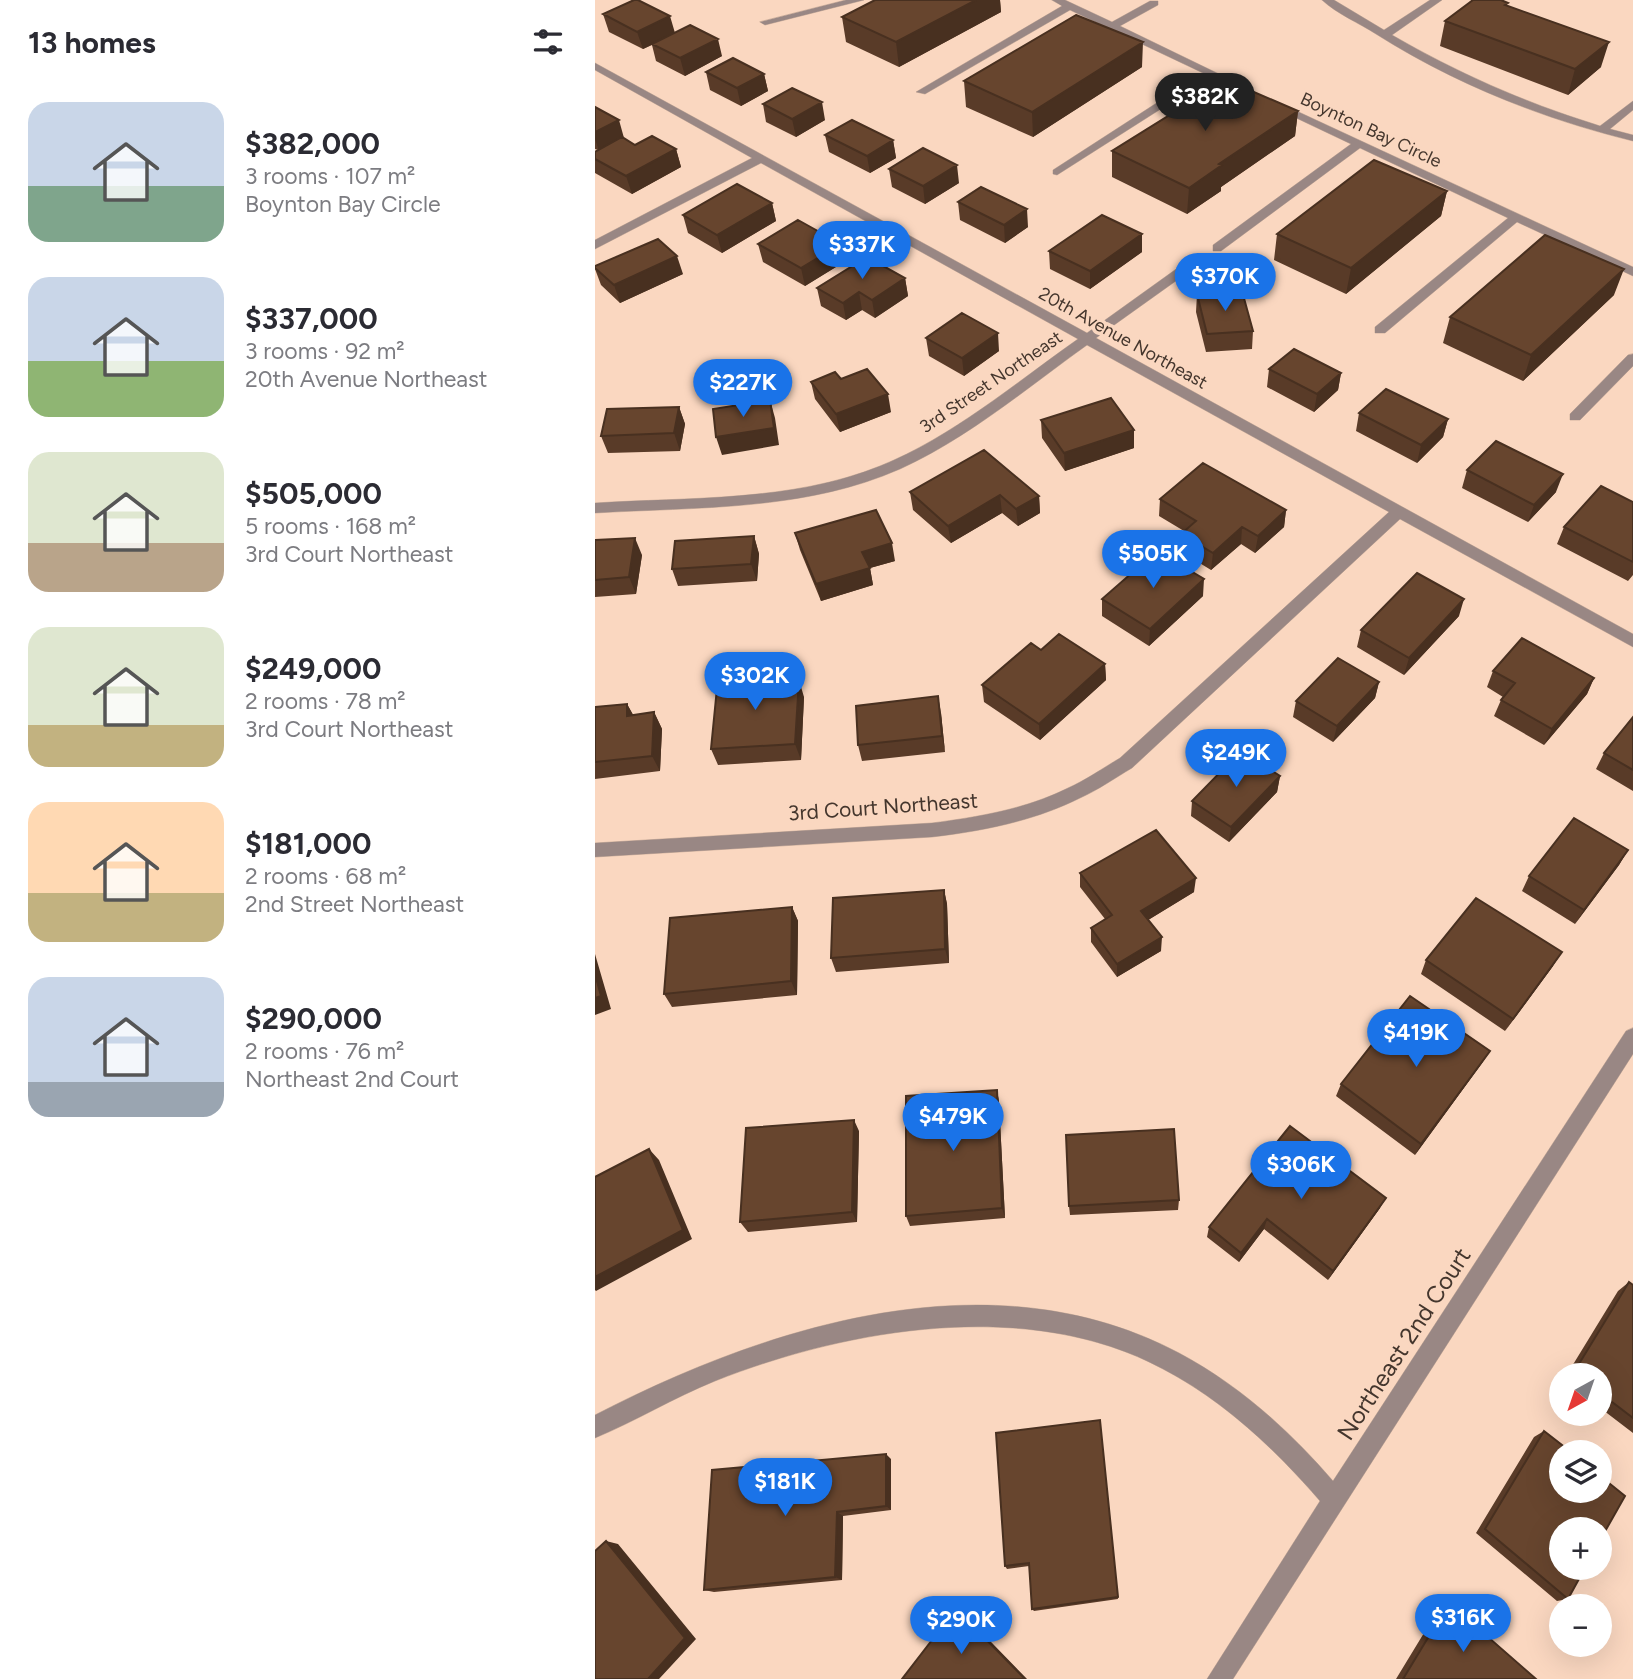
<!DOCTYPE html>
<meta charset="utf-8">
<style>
:root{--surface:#fff;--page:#f2f2f3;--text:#2b2b33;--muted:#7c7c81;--accent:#1a73e8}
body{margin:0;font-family:Figtree,sans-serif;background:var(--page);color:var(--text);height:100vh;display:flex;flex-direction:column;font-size:26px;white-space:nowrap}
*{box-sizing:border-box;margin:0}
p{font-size:23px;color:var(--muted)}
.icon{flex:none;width:38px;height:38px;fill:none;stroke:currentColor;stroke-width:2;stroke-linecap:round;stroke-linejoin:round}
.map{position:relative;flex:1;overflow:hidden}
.panel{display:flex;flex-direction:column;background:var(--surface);width:595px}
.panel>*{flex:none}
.needle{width:46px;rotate:220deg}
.tools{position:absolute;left:954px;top:1363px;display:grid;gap:14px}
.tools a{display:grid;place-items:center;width:63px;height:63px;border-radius:50%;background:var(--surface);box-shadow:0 7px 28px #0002;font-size:35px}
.price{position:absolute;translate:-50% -60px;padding:0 16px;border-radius:24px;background:var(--accent);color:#fff;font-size:23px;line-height:46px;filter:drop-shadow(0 2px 4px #0008)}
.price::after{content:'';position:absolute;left:50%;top:42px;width:21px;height:16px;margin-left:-10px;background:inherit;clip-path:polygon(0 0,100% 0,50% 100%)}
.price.active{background:#222;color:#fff}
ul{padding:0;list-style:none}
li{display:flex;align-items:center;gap:21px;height:175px;padding:0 28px}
li span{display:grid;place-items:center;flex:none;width:196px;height:140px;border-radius:21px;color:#555}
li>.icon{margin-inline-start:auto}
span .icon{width:84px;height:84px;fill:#fffc;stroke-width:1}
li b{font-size:30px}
h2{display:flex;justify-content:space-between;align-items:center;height:84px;padding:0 28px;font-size:30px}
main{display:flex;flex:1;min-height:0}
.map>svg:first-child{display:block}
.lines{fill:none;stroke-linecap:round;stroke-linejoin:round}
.minor-casing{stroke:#d2b4a0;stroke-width:1}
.minor{fill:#998784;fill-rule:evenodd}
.wall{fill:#593b28}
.shaded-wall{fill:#483020}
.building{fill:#67452e;stroke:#483020;stroke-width:2}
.labels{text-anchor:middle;stroke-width:7;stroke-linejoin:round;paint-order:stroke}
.far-street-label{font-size:18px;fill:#44362d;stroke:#fad7c0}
.street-label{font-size:21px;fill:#44362d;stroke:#fad7c0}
.near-street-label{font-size:24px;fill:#44362d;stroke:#fad7c0}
</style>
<main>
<section class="panel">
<h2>13 homes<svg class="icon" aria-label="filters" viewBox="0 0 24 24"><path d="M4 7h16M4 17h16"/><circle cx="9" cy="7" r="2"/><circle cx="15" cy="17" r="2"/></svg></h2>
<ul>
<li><span style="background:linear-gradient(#c9d6e8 60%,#7fa58c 0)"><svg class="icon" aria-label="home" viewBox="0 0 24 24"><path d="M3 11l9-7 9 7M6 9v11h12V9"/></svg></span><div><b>$382,000</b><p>3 rooms · 107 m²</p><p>Boynton Bay Circle</p></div></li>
<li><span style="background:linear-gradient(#c9d6e8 60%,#8fb573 0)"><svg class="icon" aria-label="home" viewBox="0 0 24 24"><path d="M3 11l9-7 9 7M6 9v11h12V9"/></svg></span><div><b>$337,000</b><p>3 rooms · 92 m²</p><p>20th Avenue Northeast</p></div></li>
<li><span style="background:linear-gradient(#dfe7d0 65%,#b9a48a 0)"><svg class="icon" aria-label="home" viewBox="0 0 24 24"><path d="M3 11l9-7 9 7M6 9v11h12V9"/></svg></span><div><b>$505,000</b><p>5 rooms · 168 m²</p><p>3rd Court Northeast</p></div></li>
<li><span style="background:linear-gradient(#dfe7d0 70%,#c2b280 0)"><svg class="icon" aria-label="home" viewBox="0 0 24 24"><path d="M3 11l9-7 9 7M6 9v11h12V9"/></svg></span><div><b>$249,000</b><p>2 rooms · 78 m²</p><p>3rd Court Northeast</p></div></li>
<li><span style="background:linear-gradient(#ffd9b3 65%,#c2b280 0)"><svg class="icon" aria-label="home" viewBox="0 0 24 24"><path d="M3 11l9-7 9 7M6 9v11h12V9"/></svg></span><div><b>$181,000</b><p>2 rooms · 68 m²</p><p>2nd Street Northeast</p></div></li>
<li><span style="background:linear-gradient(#c9d6e8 75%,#9aa5b1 0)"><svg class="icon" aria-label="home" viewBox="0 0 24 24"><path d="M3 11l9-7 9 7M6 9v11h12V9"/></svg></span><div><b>$290,000</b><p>2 rooms · 76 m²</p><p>Northeast 2nd Court</p></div></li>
</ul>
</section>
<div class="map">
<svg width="1038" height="1679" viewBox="0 0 1038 1679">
<rect width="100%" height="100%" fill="#fad7c0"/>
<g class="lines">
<defs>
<path id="minor" d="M251,0H269L170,25L165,22Z
M457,0H470L517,22L555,1H563V5L525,26L657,90L648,92L616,77L462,175L458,174V170L608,73L475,10L330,94L321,92L467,6Z
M727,0H739L789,30L835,0H847L797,35C861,72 928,102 999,124L1005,126L1038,101V110L1015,129L1038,135V141C948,119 860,84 781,34C764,23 742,14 727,0Z
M0,63L492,333L584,267H592V273L501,338L1038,634V647L805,519L537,768C520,778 503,790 485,798C439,821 388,831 337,837L0,857V843L337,823C383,817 431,809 473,788C491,780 508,768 525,758L794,512L492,345C432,388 373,438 305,469C210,511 102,507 0,513V503C94,497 196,502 285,466C357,437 419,384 483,339L166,163L0,249V240L157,158L0,70Z
M680,101L1038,267V276L922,222L790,333H780V327L913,218L765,148L626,251H618V245L756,144L676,106V102Z
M1038,354V366L985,420H975V414L1033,355Z
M1038,1028V1054L638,1679H612L725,1501C680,1449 629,1401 568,1369C435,1297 254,1328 120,1381C78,1398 41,1421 0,1438V1415C174,1325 397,1254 584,1353C644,1385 694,1430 738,1481L1031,1031Z"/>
</defs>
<!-- minor casing -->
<use href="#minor" class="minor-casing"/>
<!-- minor -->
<use href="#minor" class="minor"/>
</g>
<!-- wall -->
<path class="wall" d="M280,0H405L406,12L304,67L251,42L247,17Z
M8,14L79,32L127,56L90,76L61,61L57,45L48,49L14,32Z
M850,21L1006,67L973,95L845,46Z
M547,67L438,137L371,107L369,81Z
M111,72L169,74L173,91L146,106L115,90Z
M168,104L230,120L201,137L171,122Z
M0,107L29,138L40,145L81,149L86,167L37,194L0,173V152L3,150L0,149Z
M703,111L700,136L626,187V191L592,214L517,177V151Z
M230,135L298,140L301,158L275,173L234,152Z
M294,169L364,183L330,204L297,187Z
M852,191L846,216L751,294L679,260L682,234Z
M363,202L433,227L410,243L365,220Z
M177,203L181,221L127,253L93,233L88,215Z
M547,234V252L495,289L455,269L454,251Z
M163,244H246L249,262L210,286L168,262Z
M0,266L88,274L25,303L6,285L0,269Z
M310,278L313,296L280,318L267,310L251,320L226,306L222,288Z
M602,294L658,331L657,349L611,352L601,312Z
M1019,295L928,381L848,343L855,317Z
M331,338L404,351L369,376L334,356Z
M674,369L746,373L743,390L719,412L672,387Z
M246,379L296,412L245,432L220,399L216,382Z
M84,407L90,424L85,451L13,453L6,436Z
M764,413L853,419L848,437L822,463L761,431Z
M446,420L539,430V448L470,471L447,438Z
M872,470L961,492L933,522L867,488Z
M315,492L444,496L445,513L423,526L407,513L356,543L318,510Z
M565,499L691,510L689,527L660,553L646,544L616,570L585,551L586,534L589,531L564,516Z
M1038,502V575L1033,581L962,544L969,527Z
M200,533L300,561L275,568L278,585L226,601L205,550Z
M159,536L164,554L162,581L83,586L77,569Z
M0,540L47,555L41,594L0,597Z
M608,596L554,646L507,616V599Z
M864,616L809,675L762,647L766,630Z
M446,650L510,664L511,680L445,740L389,702L387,685Z
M898,671L999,678L992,694L949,745L899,716L906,700L908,697L892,687Z
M178,674L181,682L209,697L206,760L123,765L116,749Z
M784,682L780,698L738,742L698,717L701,701Z
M32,704L38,715L59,712L67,729L65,771L0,779V707Z
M346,713L350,752L267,761L263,745Z
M1038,717V791L1001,769L1009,753Z
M685,776L682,792L634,842L596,816L597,801Z
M1033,850L1024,865L980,924L927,891L934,876Z
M485,873L599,892L553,920L566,951L522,977L496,942V928L510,919L485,887Z
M349,890L352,904L354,963L241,972L236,958Z
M197,907L203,921L202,995L77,1007L69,994Z
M831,960L958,966L910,1031L826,974Z
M895,1051L887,1063L820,1155L741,1096L746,1084Z
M402,1090L404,1102L410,1218L315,1226L311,1216Z
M695,1126L785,1208L733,1280L669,1229L644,1262L612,1237L614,1227Z
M264,1131L262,1222L153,1232L145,1222Z
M584,1200L583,1210L475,1215L474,1206Z
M1034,1282L1038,1285V1433L1004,1407V1376H971L1023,1291Z
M505,1420L523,1599L439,1611L437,1609L434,1566L412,1569L410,1566Z
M949,1431L973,1599L962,1601L881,1533L939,1437Z
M296,1459V1510L248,1516L247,1580L119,1592L109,1590Z
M854,1603L941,1679H801L846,1605Z"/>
<!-- shaded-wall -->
<path class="shaded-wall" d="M381,0H405L406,12L304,67L301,42Z
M75,16L80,33L48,49L42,32Z
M123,39L127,56L90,76L85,58Z
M548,42L547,67L438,137L437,112Z
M1014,42L1006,67L973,95L980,69Z
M169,74L173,91L146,106L142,88Z
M227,102L230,120L201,137L197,119Z
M703,111L700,136L626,187V191L592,214L594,188L624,164Z
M24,120L29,138L4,151L0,139V132Z
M298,140L301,158L275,173L272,156Z
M81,149L86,167L37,194L31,176Z
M362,165L364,183L330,204L328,186Z
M852,191L846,216L751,294L756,268Z
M177,203L181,221L127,253L122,235Z
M432,209L433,227L410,243L409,225Z
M547,234V252L495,289V271Z
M246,244L249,262L210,286L206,268Z
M82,256L88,274L25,303L19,285Z
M1029,269L1019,295L928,381L936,355Z
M310,278L313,296L280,318L277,300Z
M264,292L267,310L251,320L248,303Z
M403,333L404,351L369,376L367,358Z
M746,373L743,390L719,412L722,394Z
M293,394L296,412L245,432L241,414Z
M175,400L180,418L184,445L127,455L121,437Z
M84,407L90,424L85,451L79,433Z
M853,419L848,437L822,463L826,445Z
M539,430V448L470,471L469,453Z
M968,474L961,492L933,522L939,505Z
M405,495L407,513L356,543L353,526Z
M444,496L445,513L423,526L421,509Z
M691,510L689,527L660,553L663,536Z
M647,527L646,544L616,570L618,553Z
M159,536L164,554L162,581L156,564Z
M40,538L47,555L41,594L34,577Z
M297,543L300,561L275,568L278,585L226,601L221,584L267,552Z
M609,579L608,596L554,646L555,629Z
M869,599L864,616L809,675L814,658Z
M510,664L511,680L445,740L444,724Z
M999,678L992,694L949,745L957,729Z
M204,680L209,697L206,760L200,744Z
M784,682L780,698L738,742L742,726Z
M343,696L346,713L350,752L347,736Z
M32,704L41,720L32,716Z
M59,712L67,729L65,771L57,756Z
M685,776L682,792L634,842L636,827Z
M1033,850L1024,865L980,924L989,910Z
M601,878L599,892L545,925L546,911Z
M349,890L352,904L354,963L350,949Z
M197,907L203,921L202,995L196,981Z
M567,937L566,951L522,977V964Z
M967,952L958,966L910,1031L918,1019Z
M0,954L16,1009L0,1015Z
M895,1051L887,1063L820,1155L826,1144Z
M402,1090L404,1102L410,1218L407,1208Z
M259,1120L264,1131L262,1222L257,1212Z
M54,1149L64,1160L97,1239L1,1291L0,1290V1277Z
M791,1198L785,1208L733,1280L738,1271Z
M672,1219L669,1229L644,1262L646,1253Z
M291,1454L296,1459V1510L291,1506Z
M242,1512L248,1516L247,1580L240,1577Z
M11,1541L23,1544L101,1639L64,1679H53Z
M361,1609L365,1610L432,1679H430Z"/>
<!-- building -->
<path class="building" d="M39,0H43L75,16L42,32L8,14Z
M280,0H381L301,42L247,17Z
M878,0H906L913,3L910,5L1014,42L980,69L850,21Z
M481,15L548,42L437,112L369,81Z
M95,25L123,39L85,58L57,44Z
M138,58L169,74L142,88L111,72Z
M631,80L703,111L624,164L627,165L594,188L517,151Z
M197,88L227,102L197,119L168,104Z
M0,107L24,120L0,132Z
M257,120L298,140L272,156L230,135Z
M57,136L81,149L31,176L0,159V152L27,137L40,145Z
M328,148L362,165L328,186L294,169Z
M779,160L852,191L756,268L682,234Z
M142,184L177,203L122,235L88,215Z
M386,187L432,209L409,225L363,202Z
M507,215L547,234L495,271L454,251Z
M203,220L246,244L206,268L163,244Z
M950,235L1029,269L936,355L855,317Z
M63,239L82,256L19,285L0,268V266Z
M272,257L310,278L277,300L264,292L248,303L222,288Z
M647,291L658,331L612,334L602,294Z
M367,313L403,333L367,358L331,338Z
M699,349L746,373L722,394L674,369Z
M272,369L293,394L241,414L216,382L240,372L246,379Z
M791,389L853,419L826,445L764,413Z
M516,398L539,430L469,453L446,420Z
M175,400L179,428L121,437L118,409Z
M84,407L79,433L6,436L12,409Z
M901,441L968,474L939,505L872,470Z
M389,450L444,496L421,509L405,495L353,526L315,492Z
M608,463L691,510L663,536L647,527L618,553L586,534L601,521L565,499Z
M1006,486L1038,502V562L969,527Z
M281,510L297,543L267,552L275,568L221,584L200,533Z
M159,536L156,564L77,569L80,541Z
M40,538L34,577L0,580V540Z
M562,551L609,579L555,629L507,599Z
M822,573L869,599L814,658L766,630Z
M464,634L510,664L444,724L387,685L436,643L446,650Z
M927,638L999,678L957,729L906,700L920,683L898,671Z
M743,658L784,682L742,726L701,701Z
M178,674V682L204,680L200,744L116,749L123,678Z
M343,696L347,736L263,745L261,706Z
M32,704V716L59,712L57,756L0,762V707Z
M1038,717V770L1009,753Z
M646,751L685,776L636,827L597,801Z
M979,818L1033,850L989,910L934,876Z
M561,830L601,878L546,911L567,937L522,964L496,928L517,915L485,873Z
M349,890L350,949L236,958L238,898Z
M881,898L967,952L918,1019L831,960Z
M197,907L196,981L69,994L75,918Z
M0,974L6,996L0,998Z
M815,996L895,1051L826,1144L746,1084Z
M402,1090L407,1208L311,1216V1096Z
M259,1120L257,1212L145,1222L151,1128Z
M695,1126L791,1198L738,1271L672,1219L646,1253L614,1227Z
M579,1129L584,1200L474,1206L471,1135Z
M54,1149L88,1230L0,1277V1177Z
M1034,1282L1038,1285V1418L1004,1392V1376H983L979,1372Z
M505,1420L523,1597L437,1609L434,1563L410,1566L401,1433Z
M949,1431L976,1452H966V1491H1004V1475L1030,1496L1004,1542V1530H966V1568H990L973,1599L890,1529Z
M291,1454V1506L242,1512L240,1577L109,1590L117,1470Z
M11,1541L90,1638L53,1679H0V1551Z
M854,1603L941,1679H808Z
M361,1609L430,1679H307Z"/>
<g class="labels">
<!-- far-street labels -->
<g class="far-street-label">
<text transform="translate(776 130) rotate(25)" y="6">Boynton Bay Circle</text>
<text transform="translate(528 338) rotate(29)" y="6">20th Avenue Northeast</text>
<text transform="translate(396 382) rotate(-34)" y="6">3rd Street Northeast</text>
</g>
<!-- street labels -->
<g class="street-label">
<text transform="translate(288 807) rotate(-4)" y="7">3rd Court Northeast</text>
</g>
<!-- near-street labels -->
<g class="near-street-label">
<text transform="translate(809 1344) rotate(-57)" y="8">Northeast 2nd Court</text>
</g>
</g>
</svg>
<div class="tools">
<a><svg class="needle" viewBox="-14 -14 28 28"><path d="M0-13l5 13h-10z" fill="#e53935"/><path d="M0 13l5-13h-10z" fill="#7c7c81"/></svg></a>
<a><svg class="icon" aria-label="layers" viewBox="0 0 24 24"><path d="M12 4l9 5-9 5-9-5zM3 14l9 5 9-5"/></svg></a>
<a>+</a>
<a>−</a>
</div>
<b class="price active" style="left:610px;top:133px">$382K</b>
<b class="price" style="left:267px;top:281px">$337K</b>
<b class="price" style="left:630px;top:313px">$370K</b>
<b class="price" style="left:148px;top:419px">$227K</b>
<b class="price" style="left:558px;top:590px">$505K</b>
<b class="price" style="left:160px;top:712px">$302K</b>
<b class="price" style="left:641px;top:789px">$249K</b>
<b class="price" style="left:821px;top:1069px">$419K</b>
<b class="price" style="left:358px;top:1153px">$479K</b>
<b class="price" style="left:706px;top:1201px">$306K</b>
<b class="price" style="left:190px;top:1518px">$181K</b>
<b class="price" style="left:868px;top:1654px">$316K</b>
<b class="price" style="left:366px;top:1656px">$290K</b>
</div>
</main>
